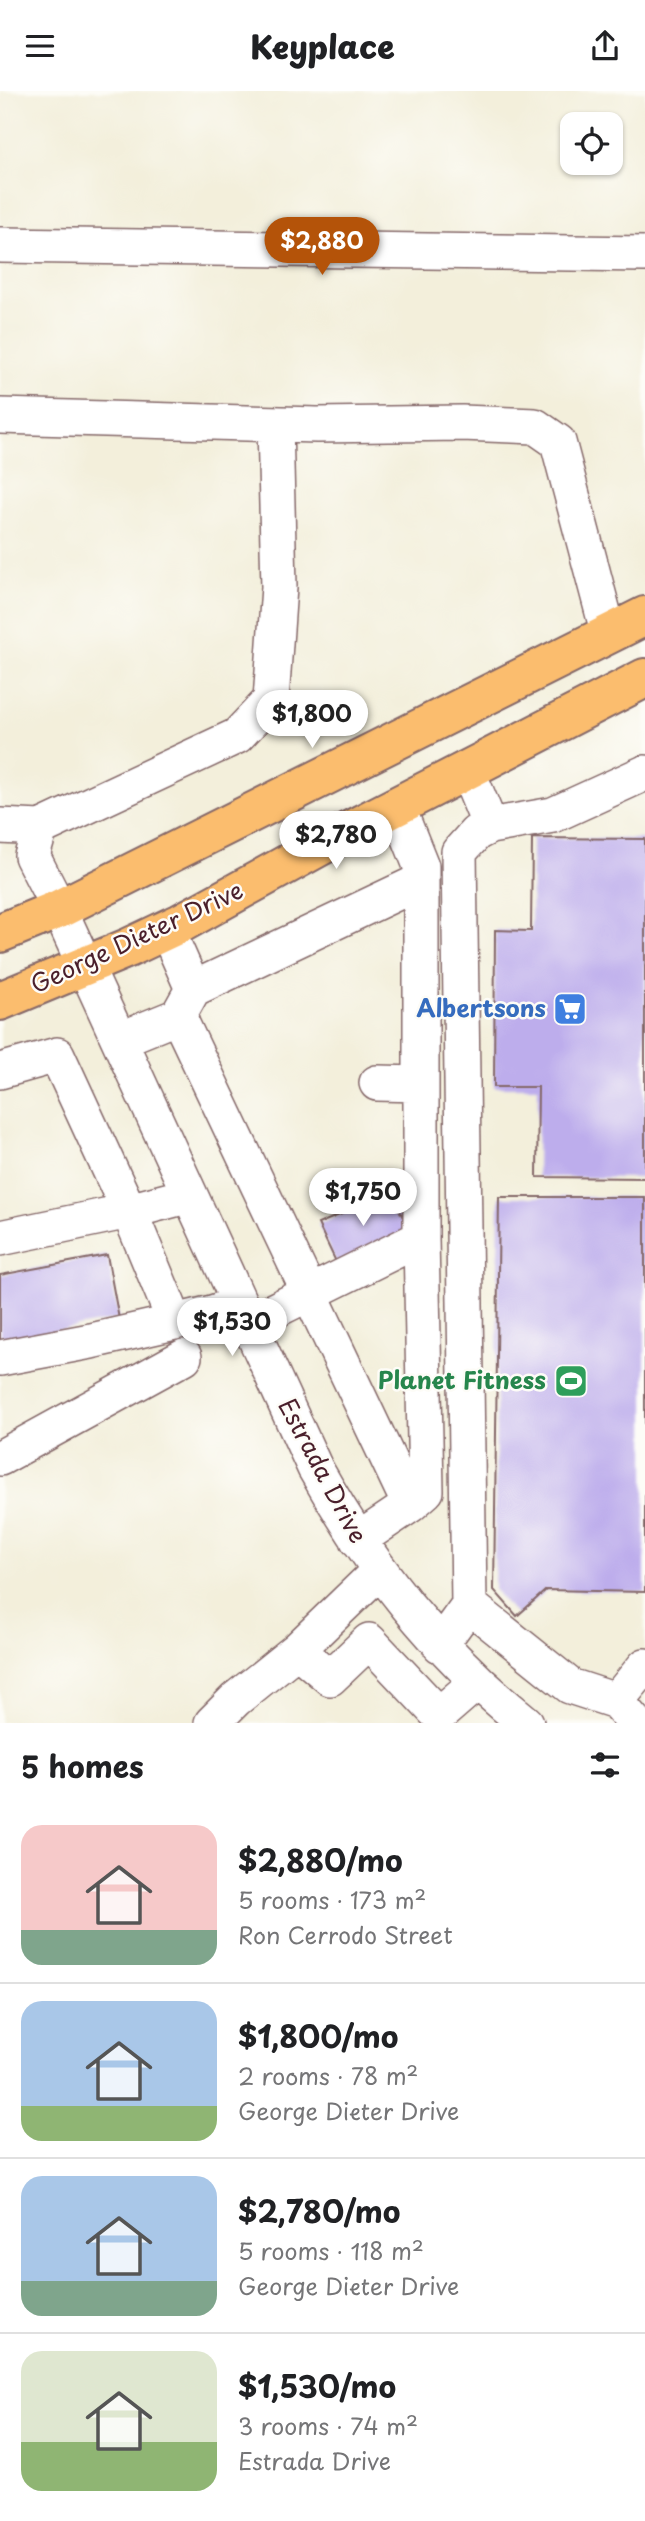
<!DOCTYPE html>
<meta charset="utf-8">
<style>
:root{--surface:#fff;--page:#f6f6f6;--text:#202124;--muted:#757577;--line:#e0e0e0;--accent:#b45309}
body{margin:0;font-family:"Playpen Sans",sans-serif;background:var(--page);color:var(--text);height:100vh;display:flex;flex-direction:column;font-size:26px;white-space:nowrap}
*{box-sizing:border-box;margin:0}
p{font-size:23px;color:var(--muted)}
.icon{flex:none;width:38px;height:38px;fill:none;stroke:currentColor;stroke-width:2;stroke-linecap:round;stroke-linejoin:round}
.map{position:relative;height:1632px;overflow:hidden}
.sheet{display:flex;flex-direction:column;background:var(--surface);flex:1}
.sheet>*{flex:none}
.tools{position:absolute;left:560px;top:21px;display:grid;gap:14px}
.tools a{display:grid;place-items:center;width:63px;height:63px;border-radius:14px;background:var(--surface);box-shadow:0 2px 5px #0004;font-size:35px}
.price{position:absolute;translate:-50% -60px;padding:0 16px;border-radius:24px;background:#fff;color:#222;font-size:23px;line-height:46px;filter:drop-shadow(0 2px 4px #0008)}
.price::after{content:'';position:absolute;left:50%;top:42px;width:21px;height:16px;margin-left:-10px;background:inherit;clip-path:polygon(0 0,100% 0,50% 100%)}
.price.current{background:var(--accent);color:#fff}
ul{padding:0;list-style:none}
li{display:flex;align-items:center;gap:21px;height:175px;padding:0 21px}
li+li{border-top:2px solid var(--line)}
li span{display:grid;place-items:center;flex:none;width:196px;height:140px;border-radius:21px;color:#555}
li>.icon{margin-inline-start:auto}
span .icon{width:84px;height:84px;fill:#fffc;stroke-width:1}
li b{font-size:30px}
h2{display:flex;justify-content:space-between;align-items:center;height:84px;padding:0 21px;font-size:30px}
header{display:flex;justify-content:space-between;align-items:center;height:91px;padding:0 21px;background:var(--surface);font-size:32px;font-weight:800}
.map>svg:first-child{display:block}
.building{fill:#bdadec}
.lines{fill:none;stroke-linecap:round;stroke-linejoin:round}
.minor-casing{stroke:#856869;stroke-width:38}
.major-casing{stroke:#856869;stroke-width:42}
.minor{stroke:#fff;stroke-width:35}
.major{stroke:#fbbd6e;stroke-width:38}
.labels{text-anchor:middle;stroke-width:5;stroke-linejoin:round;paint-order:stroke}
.street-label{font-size:24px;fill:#4a1f2b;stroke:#fdfcf7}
.shop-label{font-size:24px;font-weight:bold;fill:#366cbe;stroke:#fdfcf7;text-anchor:end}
.leisure-label{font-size:24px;font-weight:bold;fill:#27864d;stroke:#fdfcf7;text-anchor:end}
</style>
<header><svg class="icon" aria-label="menu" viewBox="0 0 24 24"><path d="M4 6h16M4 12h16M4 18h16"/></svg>Keyplace<svg class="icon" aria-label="share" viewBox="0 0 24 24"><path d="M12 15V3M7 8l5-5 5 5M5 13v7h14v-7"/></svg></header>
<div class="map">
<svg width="645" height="1632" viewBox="0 0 645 1632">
<rect width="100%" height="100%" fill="#fdfcf7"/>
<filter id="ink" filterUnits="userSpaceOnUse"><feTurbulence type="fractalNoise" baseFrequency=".0143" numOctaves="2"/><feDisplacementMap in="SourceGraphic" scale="14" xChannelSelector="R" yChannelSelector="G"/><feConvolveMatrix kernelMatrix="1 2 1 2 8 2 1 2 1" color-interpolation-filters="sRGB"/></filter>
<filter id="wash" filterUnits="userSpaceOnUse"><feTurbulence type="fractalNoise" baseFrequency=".00686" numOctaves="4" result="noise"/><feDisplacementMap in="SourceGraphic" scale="28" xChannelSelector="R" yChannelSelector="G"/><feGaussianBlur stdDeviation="1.57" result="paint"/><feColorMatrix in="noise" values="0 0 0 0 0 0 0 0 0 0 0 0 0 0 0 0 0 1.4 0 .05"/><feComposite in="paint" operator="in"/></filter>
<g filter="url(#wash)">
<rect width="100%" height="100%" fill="#f3efdb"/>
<g id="blocks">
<!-- building -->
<path class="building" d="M532,747L645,748V1087L537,1086L538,996H494L495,839L531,840Z
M391,1102L409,1139L337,1173L318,1133Z
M499,1106H645V1501L546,1499L517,1525L494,1499Z
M107,1164L119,1228L0,1251V1184Z"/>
</g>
</g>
<g filter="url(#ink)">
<use href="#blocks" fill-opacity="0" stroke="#856869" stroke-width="2"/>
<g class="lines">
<defs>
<path id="minor" d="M0,154L645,163
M0,325L317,334L462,332L535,335L558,351L609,544
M275,333L279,496L271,609L237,645L40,737L32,765L59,818L315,1377C371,1477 436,1560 526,1632
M397,715L421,775V1147
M0,735L40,737
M490,735L553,724L645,682
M167,839L193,898L178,925L410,1414L358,1449
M193,898L421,790
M119,949L178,925
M0,980L57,964L129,1120L175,1231L212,1222L239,1213
M377,992L421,993
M0,1147L129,1120L190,1104
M247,1233L421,1147L426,1400L410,1414
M0,1267L91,1250L175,1231
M0,1367L184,1266
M469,1514L570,1595L616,1610
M440,1554L469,1514L459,761L476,742L490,735L467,679
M297,1559L330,1587L369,1550L439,1624L477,1591
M212,1632L236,1608L297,1559L379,1480
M635,1632L616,1610L645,1575"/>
<path id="major" d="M0,842L59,818L645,525
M0,910L128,857L181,832L333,748L645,587"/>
</defs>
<!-- minor casing -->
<use href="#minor" class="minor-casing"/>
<!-- major casing -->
<use href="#major" class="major-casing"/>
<!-- minor -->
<use href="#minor" class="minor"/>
<!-- major -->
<use href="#major" class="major"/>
</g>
</g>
<!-- icons -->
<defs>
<symbol id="supermarket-square" viewBox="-11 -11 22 22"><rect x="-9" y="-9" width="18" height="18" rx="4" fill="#3f7fe0" stroke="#fdfcf7"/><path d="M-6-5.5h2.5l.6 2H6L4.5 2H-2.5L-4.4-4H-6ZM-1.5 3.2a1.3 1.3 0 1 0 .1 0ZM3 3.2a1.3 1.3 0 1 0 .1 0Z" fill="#fff"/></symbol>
<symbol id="stadium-square" viewBox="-11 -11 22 22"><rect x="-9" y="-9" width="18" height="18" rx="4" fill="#2e9e5b" stroke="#fdfcf7"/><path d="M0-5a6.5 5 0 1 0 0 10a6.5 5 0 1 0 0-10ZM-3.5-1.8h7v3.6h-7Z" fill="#fff"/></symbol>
</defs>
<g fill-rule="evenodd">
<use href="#supermarket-square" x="551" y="899" width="38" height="38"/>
<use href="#stadium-square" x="552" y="1271" width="38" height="38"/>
</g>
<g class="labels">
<!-- street labels -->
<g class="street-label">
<text transform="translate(137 847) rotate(-25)" y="8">George Dieter Drive</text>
<text transform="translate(322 1380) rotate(62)" y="8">Estrada Drive</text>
</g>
<!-- shop labels -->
<g class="shop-label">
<text x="546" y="926">Albertsons</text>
</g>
<!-- leisure labels -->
<g class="leisure-label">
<text x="546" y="1298">Planet Fitness</text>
</g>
</g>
</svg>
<div class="tools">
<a><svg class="icon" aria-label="locate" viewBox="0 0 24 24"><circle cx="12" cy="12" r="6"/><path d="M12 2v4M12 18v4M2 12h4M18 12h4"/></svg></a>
</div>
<b class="price current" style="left:322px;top:186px">$2,880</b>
<b class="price" style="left:312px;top:659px">$1,800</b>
<b class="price" style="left:336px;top:780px">$2,780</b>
<b class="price" style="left:363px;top:1137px">$1,750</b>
<b class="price" style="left:232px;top:1267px">$1,530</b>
</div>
<section class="sheet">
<h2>5 homes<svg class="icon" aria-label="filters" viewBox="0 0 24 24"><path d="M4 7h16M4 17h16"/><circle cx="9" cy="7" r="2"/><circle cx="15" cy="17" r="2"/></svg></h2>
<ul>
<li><span style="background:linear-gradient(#f6c9c9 75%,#7fa58c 0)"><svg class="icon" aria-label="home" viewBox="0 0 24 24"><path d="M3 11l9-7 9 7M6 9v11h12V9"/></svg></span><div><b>$2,880/mo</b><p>5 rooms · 173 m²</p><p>Ron Cerrodo Street</p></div></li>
<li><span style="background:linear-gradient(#a9c7e8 75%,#8fb573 0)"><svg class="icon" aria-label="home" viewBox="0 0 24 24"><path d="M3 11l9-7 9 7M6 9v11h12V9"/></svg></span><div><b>$1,800/mo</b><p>2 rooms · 78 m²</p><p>George Dieter Drive</p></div></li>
<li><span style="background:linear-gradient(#a9c7e8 75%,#7fa58c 0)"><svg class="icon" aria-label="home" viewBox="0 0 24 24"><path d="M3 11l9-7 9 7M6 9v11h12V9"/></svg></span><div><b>$2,780/mo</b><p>5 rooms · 118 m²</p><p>George Dieter Drive</p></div></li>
<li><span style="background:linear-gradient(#dfe7d0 65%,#8fb573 0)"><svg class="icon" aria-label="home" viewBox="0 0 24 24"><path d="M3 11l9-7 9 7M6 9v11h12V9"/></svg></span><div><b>$1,530/mo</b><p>3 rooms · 74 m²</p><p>Estrada Drive</p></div></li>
</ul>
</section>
